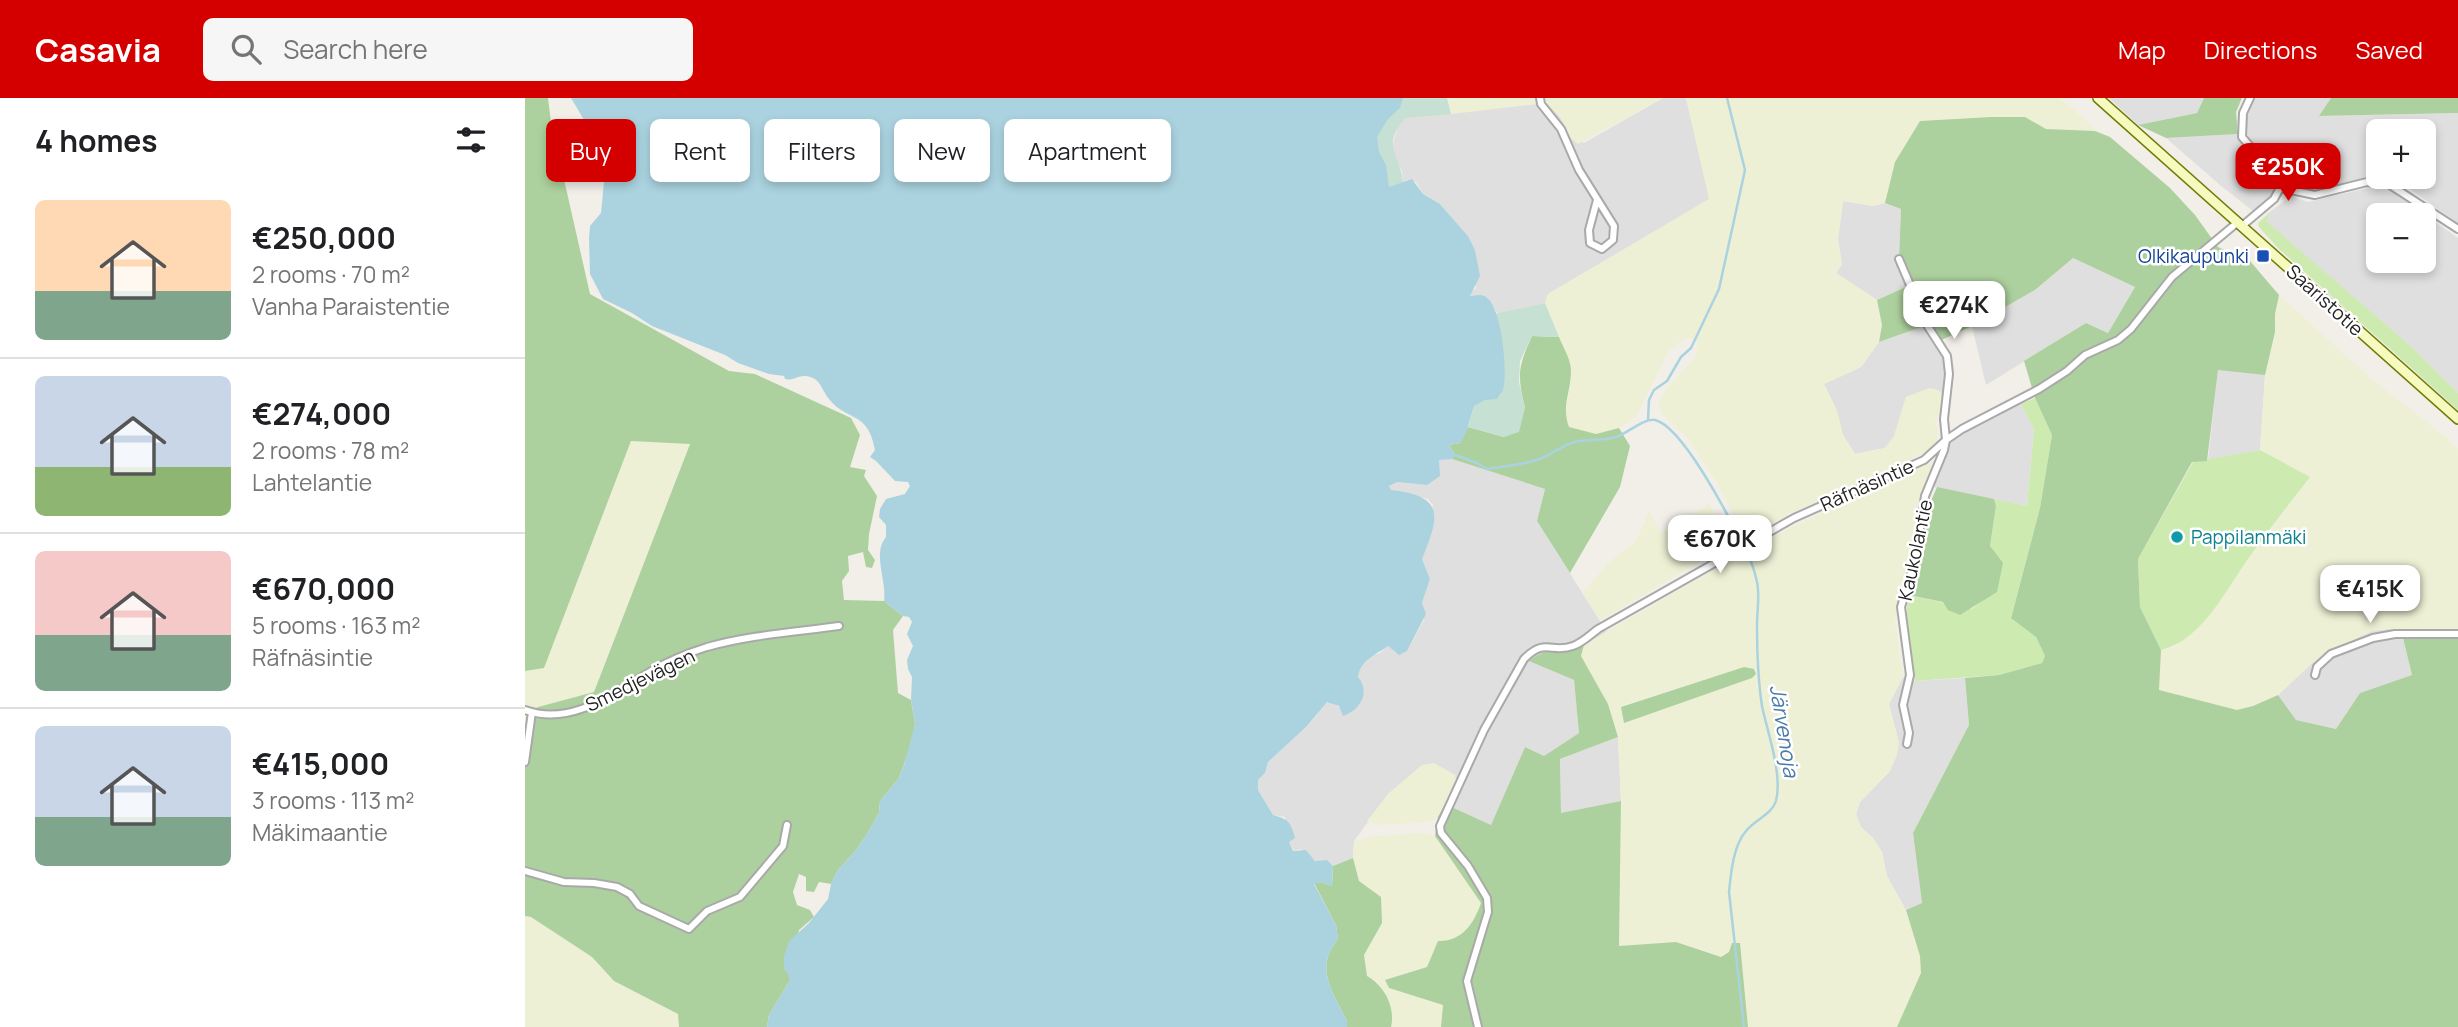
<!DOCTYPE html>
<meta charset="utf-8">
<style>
:root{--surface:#fff;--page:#f6f6f6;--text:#202124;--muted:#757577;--line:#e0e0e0;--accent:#d40000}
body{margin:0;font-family:Manrope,sans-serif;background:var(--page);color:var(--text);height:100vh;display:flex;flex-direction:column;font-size:26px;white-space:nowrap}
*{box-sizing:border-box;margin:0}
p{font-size:23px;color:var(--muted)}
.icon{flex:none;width:38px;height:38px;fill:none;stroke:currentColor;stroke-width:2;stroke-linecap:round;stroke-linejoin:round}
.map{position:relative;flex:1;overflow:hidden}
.panel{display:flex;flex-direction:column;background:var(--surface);width:525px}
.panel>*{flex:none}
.banner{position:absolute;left:21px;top:21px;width:665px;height:63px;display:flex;gap:14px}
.controls{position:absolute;left:1841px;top:21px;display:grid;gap:14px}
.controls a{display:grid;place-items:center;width:70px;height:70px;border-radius:10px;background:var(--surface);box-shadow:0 4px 10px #0003;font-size:35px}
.price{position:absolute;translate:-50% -60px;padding:0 16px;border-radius:14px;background:#fff;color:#222;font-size:23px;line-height:46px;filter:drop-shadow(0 2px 4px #0008)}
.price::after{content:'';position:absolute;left:50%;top:42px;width:21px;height:16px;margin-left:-10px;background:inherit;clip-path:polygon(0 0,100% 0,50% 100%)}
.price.on{background:var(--accent);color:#fff}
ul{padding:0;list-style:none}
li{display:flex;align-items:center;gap:21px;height:175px;padding:0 35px}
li+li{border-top:2px solid var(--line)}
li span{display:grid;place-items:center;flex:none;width:196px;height:140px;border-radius:10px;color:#555}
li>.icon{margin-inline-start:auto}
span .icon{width:84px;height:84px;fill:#fffc;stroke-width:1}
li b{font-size:30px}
h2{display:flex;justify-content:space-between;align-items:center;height:84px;padding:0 35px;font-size:30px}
.pill{padding:0 24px;border-radius:10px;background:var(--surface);box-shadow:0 4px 10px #0003;font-size:24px;line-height:63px}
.pill.on{background:var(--accent);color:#fff}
header{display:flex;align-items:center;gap:42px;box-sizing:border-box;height:98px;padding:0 35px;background:var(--accent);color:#fff}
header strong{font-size:33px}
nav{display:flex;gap:38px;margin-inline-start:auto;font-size:24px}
.search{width:490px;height:63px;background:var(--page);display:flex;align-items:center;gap:18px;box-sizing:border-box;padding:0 24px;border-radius:10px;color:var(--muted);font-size:26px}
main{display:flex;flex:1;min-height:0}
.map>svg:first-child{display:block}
.residential{fill:#e0dfdf;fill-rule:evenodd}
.farmland{fill:#eef0d5;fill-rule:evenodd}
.grass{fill:#cdebb0}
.forest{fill:#add19e}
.wetland{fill:#c6e0d4}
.water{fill:#aad3df}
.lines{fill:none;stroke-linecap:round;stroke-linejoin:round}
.stream{stroke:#aad3df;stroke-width:2.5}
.minor-casing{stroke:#a9a9a9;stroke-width:10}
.secondary-casing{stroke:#707d05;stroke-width:12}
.minor{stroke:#fff;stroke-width:6}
.secondary{stroke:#f7fabf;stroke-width:9}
.transit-dot{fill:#1a4fb4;stroke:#fff;stroke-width:2.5}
.culture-dot{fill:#0f9aa8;stroke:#fff;stroke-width:2.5}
.labels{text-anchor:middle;stroke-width:5;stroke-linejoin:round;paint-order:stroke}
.transit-label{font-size:19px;fill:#164399;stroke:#fff;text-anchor:end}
.street-label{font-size:19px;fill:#222;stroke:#fff}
.culture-label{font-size:19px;fill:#0d838f;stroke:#fff;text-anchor:start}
.water-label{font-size:21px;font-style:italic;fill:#4a7aab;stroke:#fff}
</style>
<header>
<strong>Casavia</strong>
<div class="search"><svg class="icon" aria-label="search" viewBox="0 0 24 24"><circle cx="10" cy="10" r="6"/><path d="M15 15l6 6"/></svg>Search here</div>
<nav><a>Map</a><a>Directions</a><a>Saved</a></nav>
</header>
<main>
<section class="panel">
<h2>4 homes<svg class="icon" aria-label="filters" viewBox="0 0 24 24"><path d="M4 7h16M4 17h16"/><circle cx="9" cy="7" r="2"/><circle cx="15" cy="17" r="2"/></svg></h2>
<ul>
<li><span style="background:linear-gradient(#ffd9b3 65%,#7fa58c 0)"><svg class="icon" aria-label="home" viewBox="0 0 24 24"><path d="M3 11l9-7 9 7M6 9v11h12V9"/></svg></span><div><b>€250,000</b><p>2 rooms · 70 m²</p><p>Vanha Paraistentie</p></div></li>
<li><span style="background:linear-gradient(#c9d6e8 65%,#8fb573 0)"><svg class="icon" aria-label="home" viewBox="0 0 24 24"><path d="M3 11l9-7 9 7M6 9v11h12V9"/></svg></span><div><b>€274,000</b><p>2 rooms · 78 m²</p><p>Lahtelantie</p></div></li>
<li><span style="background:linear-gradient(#f6c9c9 60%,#7fa58c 0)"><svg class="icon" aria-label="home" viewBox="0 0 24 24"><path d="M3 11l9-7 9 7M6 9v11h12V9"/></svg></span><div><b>€670,000</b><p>5 rooms · 163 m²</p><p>Räfnäsintie</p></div></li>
<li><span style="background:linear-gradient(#c9d6e8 65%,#7fa58c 0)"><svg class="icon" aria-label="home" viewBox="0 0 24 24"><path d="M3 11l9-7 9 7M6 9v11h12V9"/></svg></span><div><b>€415,000</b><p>3 rooms · 113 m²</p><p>Mäkimaantie</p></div></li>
</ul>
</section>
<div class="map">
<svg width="1933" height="929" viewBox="0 0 1933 929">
<rect width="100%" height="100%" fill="#f2efe9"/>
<!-- residential -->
<path class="residential" d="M1138,0H1161L1185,101L1023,196L1020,205L972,215L962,199H945V195L951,190L943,138L915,106L898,96L891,84L882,82L878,85L877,73L869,58L867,49L873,28L880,19L1022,5L1036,20L1046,40L1059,45Z
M1584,0H1679L1672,15L1613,27Z
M1729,0H1806L1795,18L1933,15V125L1869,80L1850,79L1789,93L1775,91L1758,79L1722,43L1719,27ZM1853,33H1899V79H1853Z
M1713,36L1717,48L1747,79L1749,88L1747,97L1728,113L1695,87L1641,40Z
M1847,89H1858L1869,95L1933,140V295L1888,250L1740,123L1746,113L1766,98L1783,104ZM1853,117H1899V163H1853Z
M1318,103L1348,108L1360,105L1376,111L1374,161L1385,187L1352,202L1311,175L1317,166L1313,141Z
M1548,160L1610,189L1583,235L1561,225L1461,287L1447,228L1510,192Z
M1402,227L1422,258L1423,295L1417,296L1413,292L1381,299L1369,339L1360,350L1330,356L1318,337L1312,313L1299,286L1336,269L1354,244Z
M1693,271L1740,277L1735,352L1683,363Z
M1494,302L1509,331L1502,408L1404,388L1421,342Z
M927,361L1020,391L1012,423L1082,534L1050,552H1029L1005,563L1049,582L1054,635L1019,658L1000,649L966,727L920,706L931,682L864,695L829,743L828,760L808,768L802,762L791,763L775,751L769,753L764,744L760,719L748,717L733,692V682L740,675L743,664L782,628L792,617L797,607L805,603L818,612L834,572L845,558L855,555L863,548L871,555L882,553L899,522L897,505L905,481L897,461L908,407L903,401L866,392L864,389L866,385L872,384L902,387L913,362Z
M1863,531L1876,532L1887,577L1835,595L1811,631L1771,622L1753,597L1785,567L1799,556L1847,533Z
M1378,579L1390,583L1440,580L1444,627L1388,735L1397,805L1381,812L1362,778L1357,754L1348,740L1336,729L1331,716L1335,704L1365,673L1374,645L1364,606Z
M1093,639L1096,703L1036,716L1035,661Z"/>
<!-- farmland -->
<path class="farmland" d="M922,0H1009L1011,6L926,16Z
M1021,0H1138L1053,46L1046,40L1036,20L1022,5Z
M1161,0H1535L1565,26L1570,33L1521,31L1500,19L1395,23L1370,64L1360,105L1348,108L1318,103L1313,141L1317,166L1311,175L1352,202L1357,227L1354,244L1336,269L1299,286L1312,313L1318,337L1330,356L1360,350L1369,338L1381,299L1404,290L1413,292L1417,296L1418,307L1414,317L1410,321L1413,333L1412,345L1403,352L1344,383L1265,415L1224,438L1217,432L1192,385L1162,340L1137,316L1133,308L1139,294L1171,258L1172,244L1162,239L1144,252L1111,319L1094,330L1071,336L1059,334L1044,329L1039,315L1044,297L1046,269L1020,205L1023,196L1184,101Z
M1754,197L1849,283L1920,338L1933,351V531L1924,533L1863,531L1847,533L1799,556L1785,567L1753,597L1728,608L1712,612L1634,592L1636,552L1650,549L1696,502L1722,463L1785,379L1735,352L1740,277L1750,234V216Z
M106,343L165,345L69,594L13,609L0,664V573L19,570Z
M1403,364L1407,369L1392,408L1386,462L1375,489L1370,524L1378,579L1364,606L1374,645L1372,657L1365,673L1335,704L1331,716L1336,729L1348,740L1357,754L1362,778L1380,812L1396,855V875L1372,929H1223L1215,845L1196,859L1151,844L1094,848L1096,703L1093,639L1083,606L1056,558L1059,547L1240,442ZM1219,569L1231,575L1227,580L1099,624L1096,608Z
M1184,405L1200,437L1198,450L1076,522L1057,495L1083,465L1111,443L1124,413L1136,435L1167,418Z
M909,665L930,677L931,682L913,719L906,723L894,725L851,727L842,723L864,695L897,667Z
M898,735L910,738L956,805L951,819L941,833L924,844L913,843L902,869L861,882L864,890L918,907L916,929H866L868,920L852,883L842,878L839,857L846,842L828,760L829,743L850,738Z
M0,818L6,819L67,859L89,883L154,917V929H0Z"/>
<!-- grass -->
<path class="grass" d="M1746,113L1741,123L1888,250L1933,295V312L1753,150L1734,129L1733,125Z
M1510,300L1527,337L1515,410L1486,519L1511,539L1520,558L1517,565L1474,577L1390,583C1384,553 1378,527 1384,497L1447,511L1459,501L1472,494L1465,448L1471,408L1469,401L1502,408L1509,331L1496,306Z
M1735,352L1785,379C1764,406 1743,433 1723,461C1701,492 1676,543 1636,552L1615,509L1613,461L1668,364Z"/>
<!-- forest -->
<path class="forest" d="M0,0H23L26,24L65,196L204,273L230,276L326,320L335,337L325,369L341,372L339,378L352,398L344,436L343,452L350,462L347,470L341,469L338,454L323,458L324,473L317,483L319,502L359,503L378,518L368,532L373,595L386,602L390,626L386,647L374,680L355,703L354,715L342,736L332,751L313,772L306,786L294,784L289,794L281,793V779L274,776L268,794L272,807L285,812L289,819L274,832L264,884L244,917L242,929H154L153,916L89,883L67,859L6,819L0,818V664L7,614L13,609L69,594L165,346L106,343L19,570L0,573Z
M1679,0H1717L1711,14L1713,36L1641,40L1613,27L1672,15Z
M1806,0H1933V15L1794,18Z
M1466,19H1500L1521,31L1570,33L1585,39L1645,90L1670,117L1693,149L1725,163L1754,197L1750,216V234L1740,277L1693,272L1682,363L1667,364L1613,461L1615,509L1636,552L1634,592L1712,612L1728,608L1753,597L1771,622L1811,631L1835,595L1887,577L1878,540L1933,541V929H1372L1396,875L1395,858L1381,812L1397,805L1388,735L1444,627L1440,580L1474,577L1517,565L1520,558L1511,539L1486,520L1515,410L1527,337L1510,300L1499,263L1561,225L1583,235L1610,189L1548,160L1510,192L1447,228L1414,243L1402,227L1354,244L1357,227L1352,202L1385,187L1374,161L1376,111L1360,105L1370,64L1395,23Z
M1007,238L1034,239C1038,249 1046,262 1046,272C1046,296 1036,307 1044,329L1071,336L1094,330L1105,348L1095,389L1045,475L1012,423L1020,391L927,361L930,357L924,347L935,345L943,329L979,339L1000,310C992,276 993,269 1007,238Z
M1412,389L1469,401L1471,408L1465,448L1478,465L1472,494L1435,517L1423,512L1418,504L1384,497L1399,455L1403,410Z
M1059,547L1056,558L1083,606L1093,639L1035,661L1036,715L1096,703L1094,848L1151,844L1196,859L1204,854L1207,845H1215L1223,929H916L918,907L864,890L860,882L902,869L913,843C936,844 949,826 956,805L910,738L913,719L920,706L966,727L1000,649L1019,658L1054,635L1049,582L1004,563C1027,545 1037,558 1059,547Z
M1219,569L1229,571L1231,576L1227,580L1099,625L1096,609Z
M828,760L834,783L856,799L857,825L839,857L842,878C859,887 871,910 866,929H822V923C807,893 789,870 813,841L811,827L789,785L797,784L807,788L808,768Z"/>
<!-- wetland -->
<path class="wetland" d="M818,0H922L926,16L880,20C855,50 876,56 878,85L849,101Z
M1020,205L1034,239L1007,238L995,263L994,284L1000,310L994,334L979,339L943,329L949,308L962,229L972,215Z"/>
<!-- water -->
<path class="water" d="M46,0H878L875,10L863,21L852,39L854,54L861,67L864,89L887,81L898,96L915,106L943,138L950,152L955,178L945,198C951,198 955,195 961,199C977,209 983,275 978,292C978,293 972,300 972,301L960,302L949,308L941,335L935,345L924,347L930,357L928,361L914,362L915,378L902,387L872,384L864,388L866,392C921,398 914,419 897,461L905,481L897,505L901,516L882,553L874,557L863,548C851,557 836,561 833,579C846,594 835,613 818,618L814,608L802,604L782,628L743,664L740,675L733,682V692L748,717C763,721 766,724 770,740L764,744L768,753L781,752L790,763L802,762L808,768L807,788L797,784L789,786L811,827L813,841C789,870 807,893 822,923V929H242L244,917L264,884V878L259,871V858L264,843L284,825L303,801L306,786L313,772L332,751L342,736L354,715L355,703L374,680L380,664L390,626L386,602L387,579L383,571L382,562L388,548L382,536L387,524L384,519L378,518L359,503C362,482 347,456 361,439V427L354,419L355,411L361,401L380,396L385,388L383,384L370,383L351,363L345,359L350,352C343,312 322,324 304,301C296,291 296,280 281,278C273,277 268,283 260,281L259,278L244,276L213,265L200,257L127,228L107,215L78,201L65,176L64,141L65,128L76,115L79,84L71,70L59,22Z"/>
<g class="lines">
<!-- stream -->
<path class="stream" d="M1123,322L1124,302L1129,292L1142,283L1156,259L1166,250L1194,191L1220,72L1202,0
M930,357L952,365L962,371C979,368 998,367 1015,361C1028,356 1039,345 1054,343C1066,341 1078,343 1091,339C1102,336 1118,320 1130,322C1157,328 1203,417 1216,443
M1219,929L1204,794C1206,775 1208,748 1221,733C1230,722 1247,716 1251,703C1258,676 1242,633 1237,608C1233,582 1232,553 1232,527C1232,514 1235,497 1232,484C1230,474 1226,463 1222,454"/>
<defs>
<path id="minor" d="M1015,0L1016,6L1036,31L1054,72L1089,128L1088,142L1077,151L1065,145L1064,132L1072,102
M1755,90L1790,97L1842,84L1862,85L1933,131
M1717,128L1749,101L1755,90L1750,77L1717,39L1718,15L1725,0
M1374,161L1402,227L1422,258L1424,276L1419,321L1421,342L1419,352L1400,398L1390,463L1376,509L1385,577L1378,607L1384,635L1382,646
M1790,577L1792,569L1806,556L1848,540L1870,536H1933
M0,612C48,629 89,594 128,572C145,562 163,555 182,549C224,537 270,534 314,528
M0,664L7,614
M0,773L39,784L69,785L92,789L105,796L114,808L164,831L182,813L215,799L258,748L262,727
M953,929L942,883L963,814L962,800L943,768L916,735L915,728L959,632L999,561C1021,539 1026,556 1048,548C1057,545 1065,537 1073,531L1269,420L1399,362L1421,342L1437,331L1514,291L1542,273L1560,257L1593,242L1606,231L1647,179L1713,124"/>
<path id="secondary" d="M1573,0L1933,321"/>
</defs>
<!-- minor casing -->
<use href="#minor" class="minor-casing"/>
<!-- secondary casing -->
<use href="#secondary" class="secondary-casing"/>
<!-- minor -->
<use href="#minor" class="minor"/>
<!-- secondary -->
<use href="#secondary" class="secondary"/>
</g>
<!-- markers -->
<rect class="transit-dot" x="1731" y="151" width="14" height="14" rx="3.5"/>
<circle class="culture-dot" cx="1652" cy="439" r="7"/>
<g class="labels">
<!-- transit labels -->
<g class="transit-label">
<text x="1724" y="165">Olkikaupunki</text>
</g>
<!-- street labels -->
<g class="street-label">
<text transform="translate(1800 202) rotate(42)" y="7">Saaristotie</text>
<text transform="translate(1342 387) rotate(-24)" y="7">Räfnäsintie</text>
<text transform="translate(1390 452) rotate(-78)" y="7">Kaukolantie</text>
<text transform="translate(115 582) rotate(-26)" y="7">Smedjevägen</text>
</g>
<!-- culture labels -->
<g class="culture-label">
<text x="1666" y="446">Pappilanmäki</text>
</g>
<!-- water labels -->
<g class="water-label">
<text transform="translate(1259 633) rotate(81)" y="7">Järvenoja</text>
</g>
</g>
</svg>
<div class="controls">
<a>+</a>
<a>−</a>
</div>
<b class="price on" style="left:1763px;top:105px">€250K</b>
<b class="price" style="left:1429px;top:243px">€274K</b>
<b class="price" style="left:1195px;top:477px">€670K</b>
<b class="price" style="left:1845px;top:527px">€415K</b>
<div class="banner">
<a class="pill on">Buy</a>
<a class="pill">Rent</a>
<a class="pill">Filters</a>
<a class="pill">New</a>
<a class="pill">Apartment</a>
</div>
</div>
</main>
